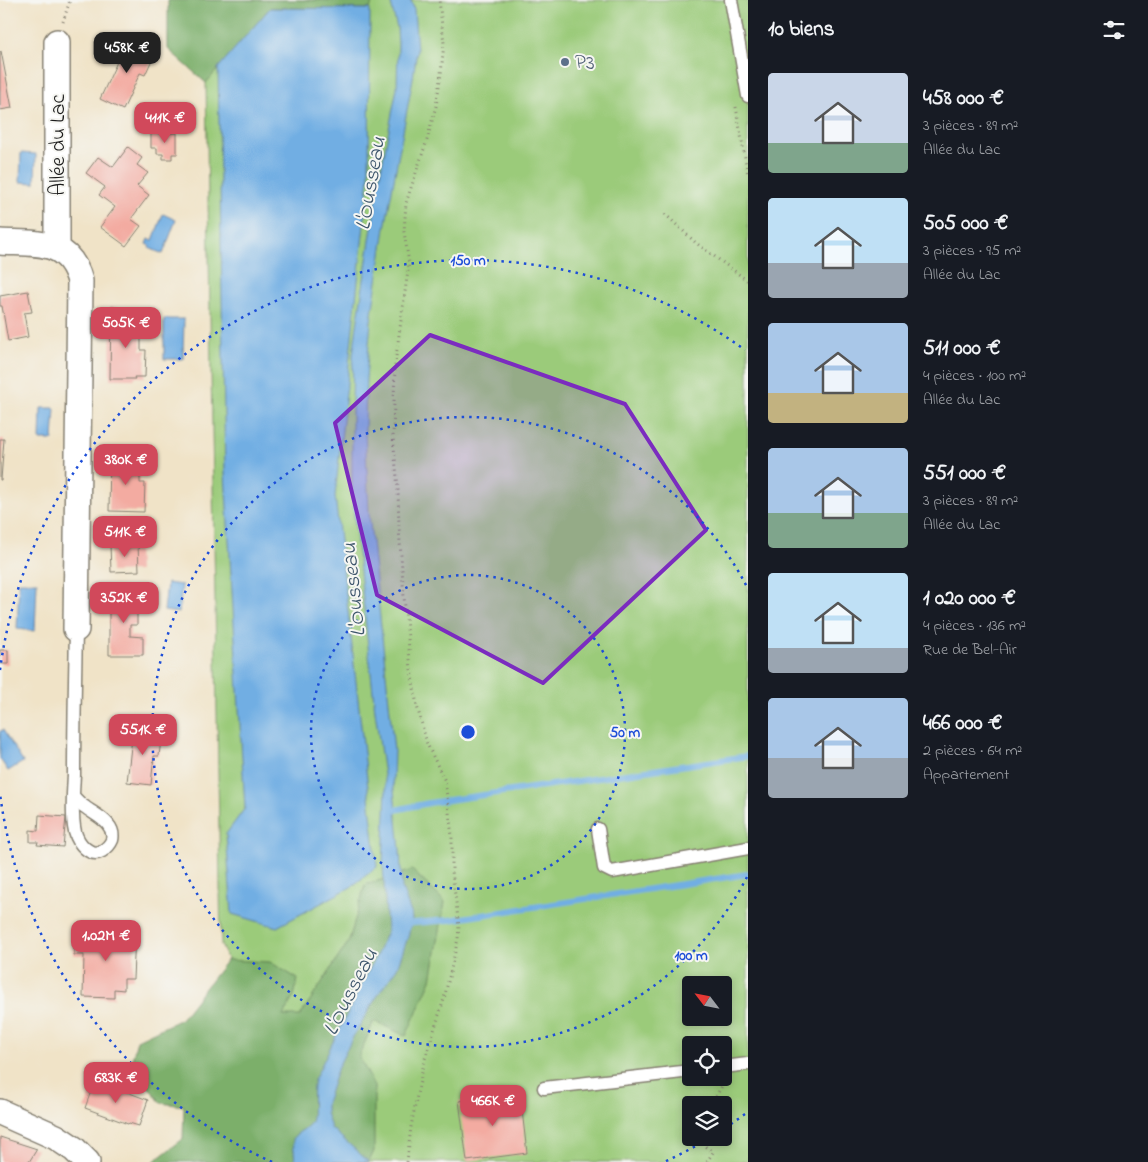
<!DOCTYPE html>
<html lang="fr">
<meta charset="utf-8">
<style>
:root{--surface:#171b24;--page:#20242c;--text:#f1f3f6;--muted:#9ea1a6;--accent:#d1495b}
body{margin:0;font-family:"Indie Flower",sans-serif;background:var(--page);color:var(--text);height:100vh;display:flex;flex-direction:column;font-size:19px;white-space:nowrap}
*{box-sizing:border-box;margin:0}
p{font-size:16px;color:var(--muted)}
.icon{flex:none;width:28px;height:28px;fill:none;stroke:currentColor;stroke-width:2;stroke-linecap:round;stroke-linejoin:round}
.map{position:relative;flex:1;overflow:hidden}
.panel{display:flex;flex-direction:column;background:var(--surface);width:400px}
.panel>*{flex:none}
.needle{width:32px;rotate:302deg}
.fabs{position:absolute;left:682px;top:976px;display:grid;gap:10px}
.fabs a{display:grid;place-items:center;width:50px;height:50px;border-radius:5px;background:var(--surface);box-shadow:0 2px 8px #0003;font-size:25px}
.price{position:absolute;translate:-50% -42px;padding:0 11px;border-radius:10px;background:var(--accent);color:#fff;font-size:16px;line-height:32px;filter:drop-shadow(0 1px 2px #0008)}
.price::after{content:'';position:absolute;left:50%;top:30px;width:15px;height:11px;margin-left:-8px;background:inherit;clip-path:polygon(0 0,100% 0,50% 100%)}
.price.selected{background:#222;color:#fff}
ul{padding:0;list-style:none}
li{display:flex;align-items:center;gap:15px;height:125px;padding:0 20px}
li span{display:grid;place-items:center;flex:none;width:140px;height:100px;border-radius:5px;color:#555}
li>.icon{margin-inline-start:auto}
span .icon{width:60px;height:60px;fill:#fffc;stroke-width:1}
li b{font-size:21px}
h2{display:flex;justify-content:space-between;align-items:center;height:60px;padding:0 20px;font-size:21px}
main{display:flex;flex:1;min-height:0}
.map>svg:first-child{display:block}
.green{fill:#9bcb7a;stroke:#5c744b;fill-rule:evenodd}
.forest{fill:#7caf6a;stroke:#4c6643}
.water{fill:#71aee3;stroke:#466580}
.lines{fill:none;stroke-linecap:round;stroke-linejoin:round}
.stream{stroke:#71aee3;stroke-width:6}
.building{fill:#f3aba1}
.service-casing{stroke:#868072;stroke-width:15}
.minor-casing{stroke:#868072;stroke-width:28}
.path{stroke:#868072;stroke-width:3;stroke-dasharray:1 4;stroke-linecap:butt}
.service{stroke:#fff;stroke-width:12}
.minor{stroke:#fff;stroke-width:25}
.marked{fill:#7b2cbf;fill-opacity:0.2;stroke:#7b2cbf;stroke-width:4;stroke-linejoin:round}
.ring{fill:none;stroke:#1d4ed8;stroke-width:2.5;stroke-dasharray:2.5 5}
.service-dot{fill:#5c6f8a;stroke:#f6f6f2;stroke-width:2}
.labels{text-anchor:middle;stroke-width:4;stroke-linejoin:round;paint-order:stroke}
.service-label{font-size:21px;fill:#4e5e75;stroke:#f6f6f2;text-anchor:start}
.street-label{font-size:21px;fill:#1c1c1c;stroke:#f6f6f2}
.water-label{font-size:22px;font-style:italic;fill:#3e566c;stroke:#f6f6f2}
.centre{fill:#1d4ed8;stroke:#f6f6f2;stroke-width:2.5}
.ring-label{font-size:15px;text-anchor:middle;font-weight:bold;fill:#1d4ed8;stroke:#f6f6f2;stroke-width:4;stroke-linejoin:round;paint-order:stroke}
</style>
<main>
<div class="map">
<svg width="748" height="1162" viewBox="0 0 748 1162">
<rect width="100%" height="100%" fill="#f6f6f2"/>
<filter id="ink" filterUnits="userSpaceOnUse"><feTurbulence type="fractalNoise" baseFrequency=".02" numOctaves="2"/><feDisplacementMap in="SourceGraphic" scale="10" xChannelSelector="R" yChannelSelector="G"/><feConvolveMatrix kernelMatrix="1 2 1 2 8 2 1 2 1" color-interpolation-filters="sRGB"/></filter>
<filter id="wash" filterUnits="userSpaceOnUse"><feTurbulence type="fractalNoise" baseFrequency=".0096" numOctaves="4" result="noise"/><feDisplacementMap in="SourceGraphic" scale="20" xChannelSelector="R" yChannelSelector="G"/><feGaussianBlur stdDeviation="1.12" result="paint"/><feColorMatrix in="noise" values="0 0 0 0 0 0 0 0 0 0 0 0 0 0 0 0 0 1.4 0 .05"/><feComposite in="paint" operator="in"/></filter>
<g filter="url(#wash)">
<rect width="100%" height="100%" fill="#f0e3c7"/>
<!-- green -->
<path class="green" d="M202,0H748V1162H279L295,1108L221,945L206,83L204,9ZM691,985H724V1018H691ZM691,1045H724V1078H691ZM691,1105H724V1138H691Z"/>
<!-- forest -->
<path class="forest" d="M168,0H373L370,9L270,8L206,83L168,49Z
M412,870L445,902L431,980L406,1036L374,1021L359,1056L374,1086V1151L369,1162H153L183,1139L184,1106L161,1103L131,1064L137,1040L181,1019L227,960L270,962L298,979L294,996L283,1016H300L349,941L365,885Z"/>
<!-- water -->
<path class="water" d="M390,0H411L414,9L417,50L413,78L385,228L371,321L366,379L365,431L369,513L394,750L393,780L400,850L402,888L411,913L412,919L408,937L397,968L376,998L353,1037L338,1067L326,1103V1113L331,1128L369,1162H295L293,1138C297,1132 307,1129 311,1122C314,1114 311,1091 314,1080L380,948L387,931L383,865L386,789L375,711L354,515L352,489V406L353,354L356,332L380,175L397,88L398,44L397,28Z
M270,8L370,9L369,178L335,496L377,867L351,887L277,927L232,914L226,834L245,808L225,474L218,68Z
M21,153L36,154L35,183L20,182Z
M163,214L176,220L163,254L149,248L150,246L146,244L148,239L153,240Z
M164,319H184L183,359H164Z
M41,408H55L53,440H40Z
M19,582H37L35,631L17,629Z
M167,583L182,585L179,613L164,611Z
M3,730L23,762L8,771L0,759V731Z"/>
<g class="lines">
<!-- stream -->
<path class="stream" d="M390,811L429,803L748,756
M403,924L449,920L748,874"/>
</g>
<g id="blocks">
<!-- building -->
<path class="building" d="M127,40L155,53L145,75L140,73L123,110L100,99Z
M1,51L12,108L0,110V52Z
M151,133H177V154H172V159H163V154H157V148H151Z
M128,147L142,158L137,165L148,173L137,186L149,195L131,219L141,226L126,246L100,227L115,207L99,195L105,187L86,173L98,157L113,167Z
M28,291L32,312L24,313L28,337L8,341L2,306H0V296Z
M111,307L120,308V324H141V350H146L145,377H134L135,379H110Z
M0,439H4L1,480H0Z
M110,457L140,458V483H145L144,512L109,511Z
M138,543L139,571L111,572L110,544Z
M109,590H137V625H130V636L143,637V655H109Z
M0,650H8V664H0Z
M133,729L162,732L159,756H154L151,785L127,782Z
M39,815L66,817L63,847L37,845L38,842H30V830L38,831Z
M94,933L135,934L133,979H124V990L114,989V998L83,997L84,955H74V935L94,936Z
M95,1080L148,1100L139,1126L129,1123L128,1124L85,1108Z
M520,1093L527,1153L467,1161L459,1101Z
M0,1137L37,1149L29,1162H0Z"/>
</g>
</g>
<g filter="url(#ink)">
<use href="#blocks" fill-opacity="0" stroke="#868072" stroke-width="1"/>
<g class="lines">
<defs>
<path id="service" d="M731,0L748,96
M73,796C77,800 80,804 85,807C95,815 116,823 112,840C110,845 107,848 102,851C90,858 78,843 75,832C71,815 73,792 74,775C74,726 75,678 76,629
M598,829L604,868L612,872L748,848
M724,1067L748,1064
M544,1088L691,1071"/>
<path id="minor" d="M0,242C37,244 68,238 80,281L76,629
M57,247V42
M0,1112L56,1137L74,1149L87,1162"/>
</defs>
<!-- service casing -->
<use href="#service" class="service-casing"/>
<!-- minor casing -->
<use href="#minor" class="minor-casing"/>
<!-- path -->
<path class="path" d="M63,22L70,0
M736,107L748,175
M665,214L696,243L748,281
M711,1105L723,1084
M693,1138L713,1152L707,1162
M407,1162L411,1127L418,1090L425,1059L444,999L458,939L459,927L452,871V836L445,781L427,744L417,706L411,670L404,597L399,528L398,488L393,437L395,364L409,263L404,232L406,203L427,140L436,106L441,74L444,43L439,0"/>
<!-- service -->
<use href="#service" class="service"/>
<!-- minor -->
<use href="#minor" class="minor"/>
</g>
</g>
<!-- marked area -->
<path class="marked" d="M430,335L625,404L706,530L543,683L377,595L335,423Z"/>
<!-- distance rings -->
<g class="ring">
<circle cx="468" cy="732" r="157"/>
<path d="M747 877A315 315 0 1 1 747 587"/>
<path d="M745 1114A472 472 0 0 1 725 1128M708 1139A472 472 0 0 1 664 1162M272 1162A472 472 0 0 1 0 794M0 670A472 472 0 0 1 745 350"/>
</g>
<!-- markers -->
<circle class="service-dot" cx="565" cy="62" r="5"/>
<g class="labels">
<!-- service labels -->
<g class="service-label">
<text x="575" y="69">P3</text>
</g>
<!-- street labels -->
<g class="street-label">
<text transform="translate(57 145) rotate(-90)" y="7">Allée du Lac</text>
</g>
<!-- water labels -->
<g class="water-label">
<text transform="translate(369 183) rotate(-80)" y="8">L'Ousseau</text>
<text transform="translate(352 590) rotate(-96)" y="8">L'Ousseau</text>
<text transform="translate(349 991) rotate(-63)" y="8">L'Ousseau</text>
</g>
</g>
<circle cx="468" cy="732" r="8" class="centre"/>
<g class="ring-label">
<text x="468" y="265">150 m</text>
<text x="625" y="737">50 m</text>
<text x="691" y="960">100 m</text>
</g>
</svg>
<div class="fabs">
<a><svg class="needle" viewBox="-14 -14 28 28"><path d="M0-13l5 13h-10z" fill="#e53935"/><path d="M0 13l5-13h-10z" fill="#9ea1a6"/></svg></a>
<a><svg class="icon" aria-label="locate" viewBox="0 0 24 24"><circle cx="12" cy="12" r="6"/><path d="M12 2v4M12 18v4M2 12h4M18 12h4"/></svg></a>
<a><svg class="icon" aria-label="layers" viewBox="0 0 24 24"><path d="M12 4l9 5-9 5-9-5zM3 14l9 5 9-5"/></svg></a>
</div>
<b class="price selected" style="left:127px;top:74px">458K €</b>
<b class="price" style="left:165px;top:144px">411K €</b>
<b class="price" style="left:126px;top:349px">505K €</b>
<b class="price" style="left:126px;top:486px">380K €</b>
<b class="price" style="left:125px;top:558px">511K €</b>
<b class="price" style="left:124px;top:624px">352K €</b>
<b class="price" style="left:143px;top:756px">551K €</b>
<b class="price" style="left:106px;top:962px">1.02M €</b>
<b class="price" style="left:116px;top:1104px">683K €</b>
<b class="price" style="left:493px;top:1127px">466K €</b>
</div>
<section class="panel">
<h2>10 biens<svg class="icon" aria-label="filters" viewBox="0 0 24 24"><path d="M4 7h16M4 17h16"/><circle cx="9" cy="7" r="2"/><circle cx="15" cy="17" r="2"/></svg></h2>
<ul>
<li><span style="background:linear-gradient(#c9d6e8 70%,#7fa58c 0)"><svg class="icon" aria-label="home" viewBox="0 0 24 24"><path d="M3 11l9-7 9 7M6 9v11h12V9"/></svg></span><div><b>458 000 €</b><p>3 pièces · 89 m²</p><p>Allée du Lac</p></div></li>
<li><span style="background:linear-gradient(#bfe0f5 65%,#9aa5b1 0)"><svg class="icon" aria-label="home" viewBox="0 0 24 24"><path d="M3 11l9-7 9 7M6 9v11h12V9"/></svg></span><div><b>505 000 €</b><p>3 pièces · 95 m²</p><p>Allée du Lac</p></div></li>
<li><span style="background:linear-gradient(#a9c7e8 70%,#c2b280 0)"><svg class="icon" aria-label="home" viewBox="0 0 24 24"><path d="M3 11l9-7 9 7M6 9v11h12V9"/></svg></span><div><b>511 000 €</b><p>4 pièces · 100 m²</p><p>Allée du Lac</p></div></li>
<li><span style="background:linear-gradient(#a9c7e8 65%,#7fa58c 0)"><svg class="icon" aria-label="home" viewBox="0 0 24 24"><path d="M3 11l9-7 9 7M6 9v11h12V9"/></svg></span><div><b>551 000 €</b><p>3 pièces · 89 m²</p><p>Allée du Lac</p></div></li>
<li><span style="background:linear-gradient(#bfe0f5 75%,#9aa5b1 0)"><svg class="icon" aria-label="home" viewBox="0 0 24 24"><path d="M3 11l9-7 9 7M6 9v11h12V9"/></svg></span><div><b>1 020 000 €</b><p>4 pièces · 136 m²</p><p>Rue de Bel-Air</p></div></li>
<li><span style="background:linear-gradient(#a9c7e8 60%,#9aa5b1 0)"><svg class="icon" aria-label="home" viewBox="0 0 24 24"><path d="M3 11l9-7 9 7M6 9v11h12V9"/></svg></span><div><b>466 000 €</b><p>2 pièces · 64 m²</p><p>Appartement</p></div></li>
</ul>
</section>
</main>
